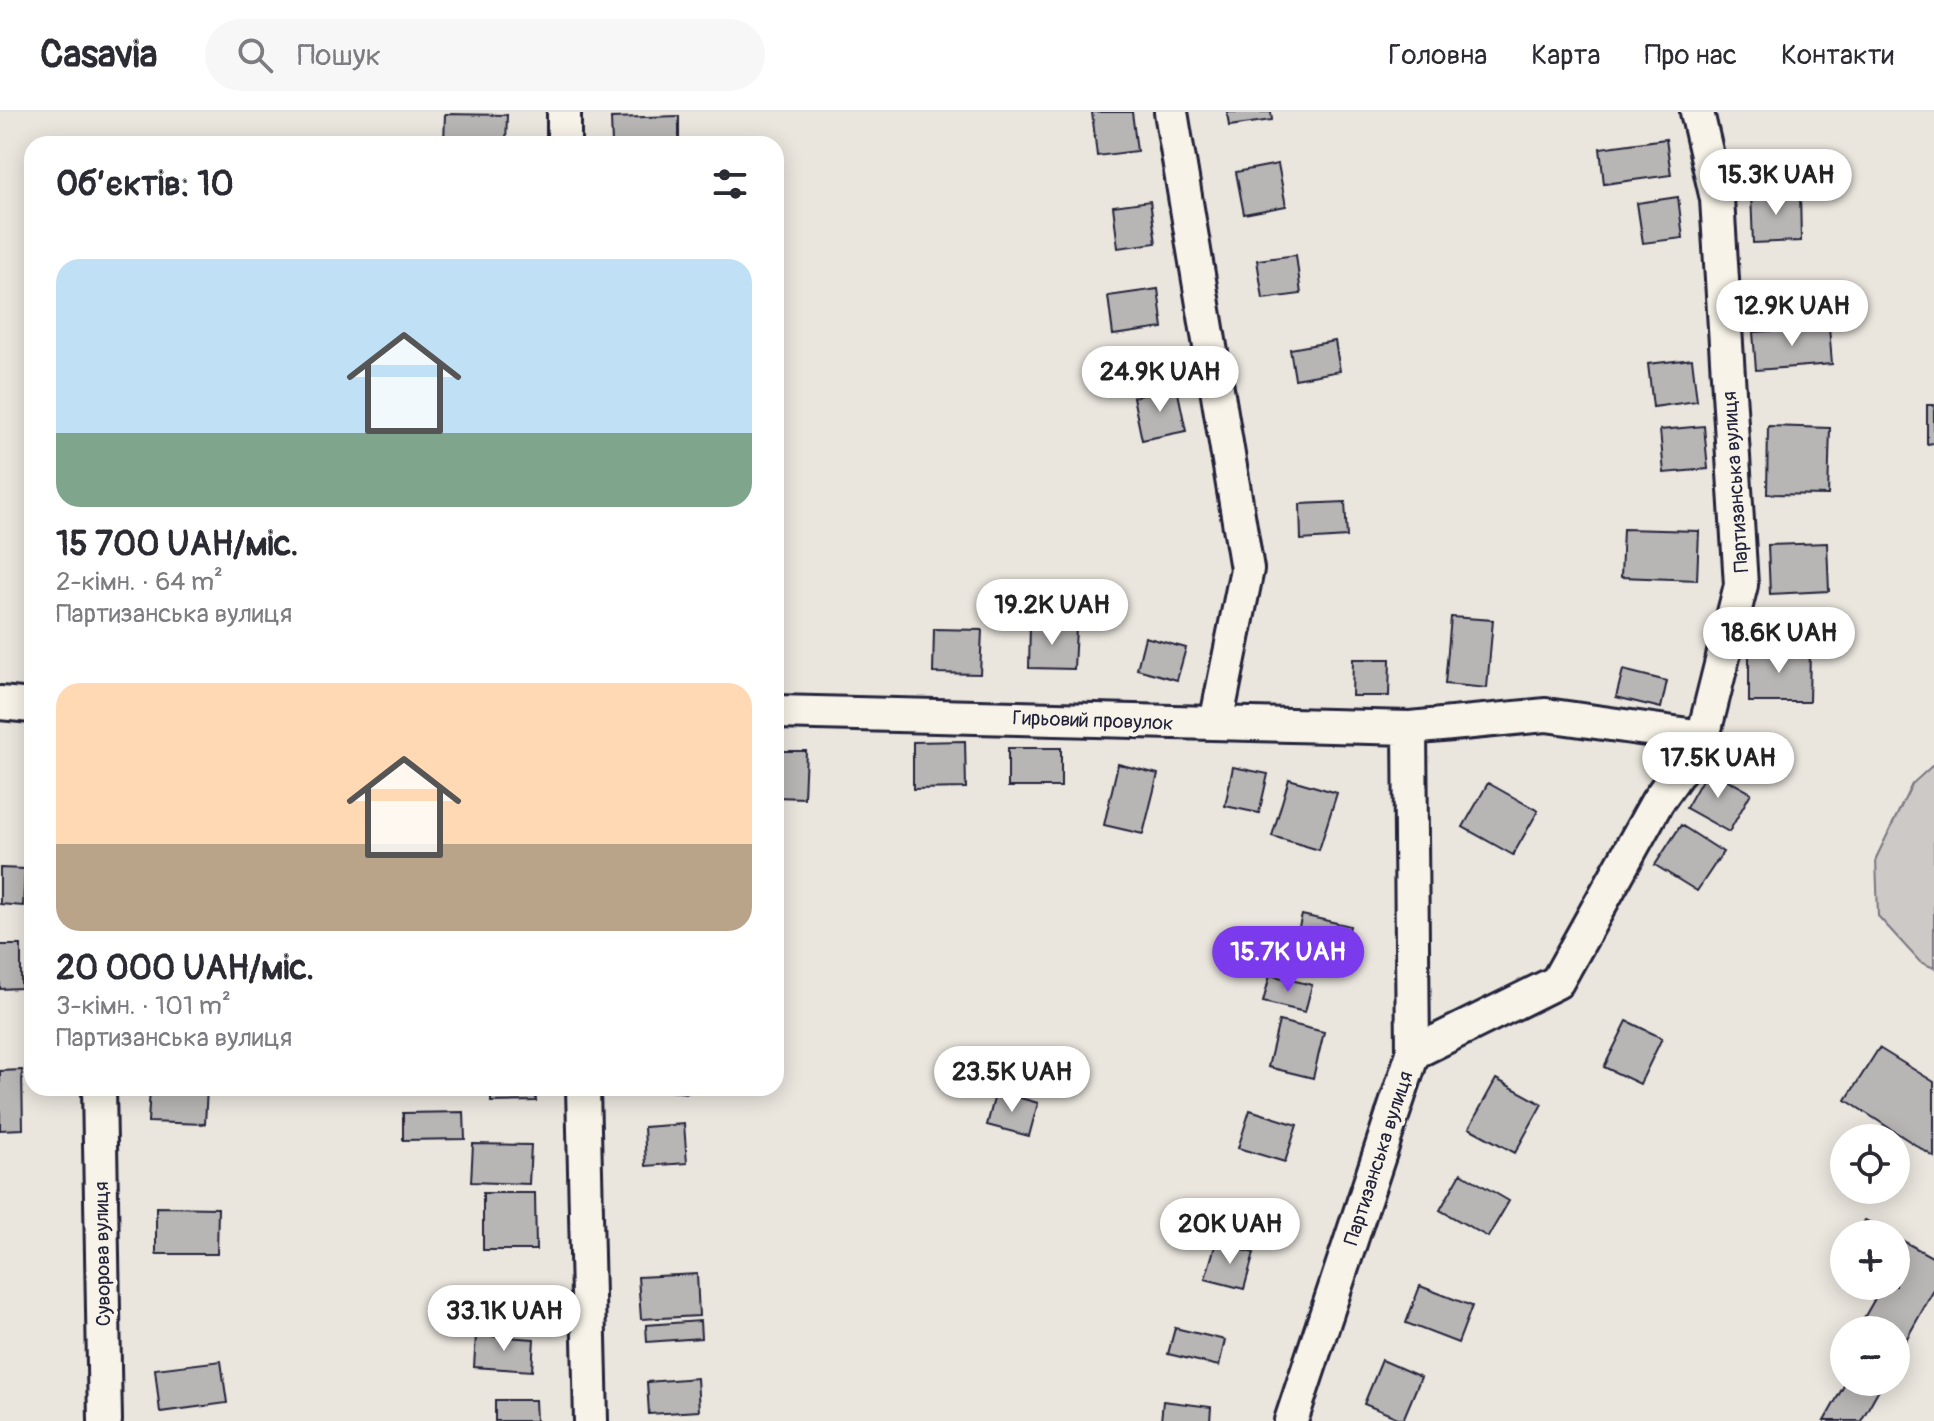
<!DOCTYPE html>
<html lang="uk">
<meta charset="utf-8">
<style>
:root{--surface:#fff;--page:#f7f7f7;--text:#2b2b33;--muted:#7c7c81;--line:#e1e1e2;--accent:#7c3aed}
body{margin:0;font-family:Pangolin,sans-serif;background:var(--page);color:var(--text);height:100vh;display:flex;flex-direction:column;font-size:30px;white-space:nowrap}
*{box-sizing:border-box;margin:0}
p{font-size:26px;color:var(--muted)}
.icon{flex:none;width:44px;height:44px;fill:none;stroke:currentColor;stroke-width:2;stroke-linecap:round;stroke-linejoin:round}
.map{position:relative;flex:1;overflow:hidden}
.sheet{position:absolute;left:24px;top:24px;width:760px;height:960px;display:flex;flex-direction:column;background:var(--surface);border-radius:24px;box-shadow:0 4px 20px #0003}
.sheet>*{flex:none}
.fabs{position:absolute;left:1830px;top:1012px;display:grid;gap:16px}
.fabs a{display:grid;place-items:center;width:80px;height:80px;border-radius:50%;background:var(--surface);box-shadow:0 4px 20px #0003;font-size:40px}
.price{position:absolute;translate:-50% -68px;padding:0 18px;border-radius:28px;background:#fff;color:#222;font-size:26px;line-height:52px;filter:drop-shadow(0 2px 4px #0008)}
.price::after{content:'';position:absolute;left:50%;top:48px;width:24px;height:18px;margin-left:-12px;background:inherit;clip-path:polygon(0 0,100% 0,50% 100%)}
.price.active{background:var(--accent);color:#fff}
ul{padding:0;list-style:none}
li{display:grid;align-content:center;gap:16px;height:424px;padding:0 32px}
li span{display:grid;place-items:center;height:248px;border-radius:24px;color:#555}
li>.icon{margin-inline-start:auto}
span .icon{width:144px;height:144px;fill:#fffc;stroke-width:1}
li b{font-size:34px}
h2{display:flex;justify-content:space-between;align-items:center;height:96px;padding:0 32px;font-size:34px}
header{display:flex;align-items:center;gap:48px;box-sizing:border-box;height:112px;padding:0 40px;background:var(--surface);border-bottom:2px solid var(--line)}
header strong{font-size:38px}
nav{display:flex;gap:44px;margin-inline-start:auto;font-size:28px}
.search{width:560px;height:72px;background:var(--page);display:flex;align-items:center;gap:20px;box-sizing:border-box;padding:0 28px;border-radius:44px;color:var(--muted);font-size:30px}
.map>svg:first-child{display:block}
.green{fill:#cdc9c6;stroke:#787680;stroke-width:2}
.building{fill:#b8b6b5;stroke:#22223b;stroke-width:2}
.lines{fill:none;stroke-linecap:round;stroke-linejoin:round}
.minor-casing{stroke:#22223b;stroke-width:38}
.minor{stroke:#f7f3e8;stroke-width:32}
.labels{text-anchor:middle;stroke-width:8;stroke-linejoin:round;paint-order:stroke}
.street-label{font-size:20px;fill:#22223b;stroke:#f7f3e8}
</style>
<header>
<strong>Casavia</strong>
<div class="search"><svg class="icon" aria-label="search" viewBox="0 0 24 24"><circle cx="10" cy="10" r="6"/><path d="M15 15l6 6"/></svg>Пошук</div>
<nav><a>Головна</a><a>Карта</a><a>Про нас</a><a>Контакти</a></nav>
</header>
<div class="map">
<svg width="1934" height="1309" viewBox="0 0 1934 1309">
<rect width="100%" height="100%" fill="#eae6de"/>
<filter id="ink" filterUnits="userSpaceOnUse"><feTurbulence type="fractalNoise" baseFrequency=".0125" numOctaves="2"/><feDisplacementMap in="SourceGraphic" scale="16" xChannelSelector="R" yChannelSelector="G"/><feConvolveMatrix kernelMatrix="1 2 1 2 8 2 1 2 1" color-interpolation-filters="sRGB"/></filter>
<g filter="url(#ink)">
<!-- green -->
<path class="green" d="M1934,652V856L1920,850L1878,804L1876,746L1912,672Z"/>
<!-- building -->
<path class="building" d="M1092,0H1132L1137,39L1097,44Z
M1227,0H1271L1272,8L1229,14Z
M445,2L507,3L506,32H444Z
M679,4V32H612L611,6Z
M1666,27L1671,63L1604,72L1600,36Z
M1278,52L1286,94L1244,102L1236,60Z
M1800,79L1801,129L1753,131L1751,81Z
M1678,85L1683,126L1643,131L1637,91Z
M1150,89L1156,131L1118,136L1113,94Z
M1296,143L1301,182L1263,187L1257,148Z
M1158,177L1163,216L1113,223L1108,184Z
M1829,215L1832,252L1756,258L1753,220Z
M1335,229L1340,259L1295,267L1290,237Z
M1692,247L1697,289L1653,295L1648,252Z
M1177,276L1186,319L1142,328L1133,285Z
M1927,293H1934V331L1927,332Z
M1704,314L1708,357L1664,361L1660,318Z
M1768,314L1830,316L1828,383L1767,382Z
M1345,390L1347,425L1301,428L1300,392Z
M1623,417L1699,419L1697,468L1621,465Z
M1827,431L1829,479L1770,482L1768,433Z
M1451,505L1493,508L1487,576L1445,572Z
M1030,513L1076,515L1074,557L1029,556Z
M934,517L982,518L980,562L933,561Z
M1145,525L1186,536L1177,568L1137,557Z
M1749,537H1810L1809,590H1749Z
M1353,547H1390L1389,584H1352Z
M1623,558L1667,569L1661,596L1616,585Z
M965,629L966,676L913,677V630Z
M1008,636H1061V675H1008Z
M776,639H806L804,686L776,685Z
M1118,652L1158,662L1143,722L1104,713Z
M1233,655L1268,662L1259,701L1225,694Z
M1708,657L1751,681L1729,720L1686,696Z
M1289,667L1337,681L1319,738L1272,724Z
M1488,671L1538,699L1513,743L1463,715Z
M1681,713L1723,740L1697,779L1655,753Z
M0,756L25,757L23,794L0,792Z
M1302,803L1350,814L1339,863L1290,851Z
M0,833H21V876L0,877Z
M1270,863L1312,873L1305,900L1263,890Z
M1279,909L1324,920L1313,966L1268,955Z
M1627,909L1662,926L1640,972L1604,955Z
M1879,936L1934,970V1045L1846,988Z
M22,958L23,1017L0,1018V959Z
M1496,967L1542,992L1515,1041L1469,1016Z
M150,976H207L205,1012L148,1010Z
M491,976H535L536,989L491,990Z
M638,976H689L688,981Z
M996,979L1038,991L1029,1024L987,1013Z
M1250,998L1297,1013L1285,1050L1238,1036Z
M464,1000L465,1027L403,1028V1001Z
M684,1012L687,1051L646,1054L644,1015Z
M473,1032L531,1033L529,1072L471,1070Z
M1461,1061L1509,1089L1488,1125L1440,1098Z
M483,1081H535L536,1138H483Z
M156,1095L218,1096L217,1142H156Z
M1865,1108L1891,1122H1857Z
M1896,1125L1934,1146V1178L1898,1242L1896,1218H1857L1881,1176L1877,1174H1896Z
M1216,1131L1254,1141L1244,1177L1205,1167Z
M697,1162L699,1204L641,1207L638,1165Z
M1420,1174L1472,1194L1458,1231L1406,1211Z
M493,1182L536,1184L535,1211L492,1209Z
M700,1209L701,1226L647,1230L646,1213Z
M1175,1216L1225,1228L1219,1254L1168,1242Z
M476,1223L534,1227L532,1259L474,1255Z
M1382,1248L1421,1265L1403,1308L1364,1292Z
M221,1249L227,1291L160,1300L155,1257Z
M697,1266L699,1299L649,1302L647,1270Z
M1846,1270H1883L1861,1309H1824Z
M495,1288H535L536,1309H495Z
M1163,1289L1211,1295L1210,1309H1161Z"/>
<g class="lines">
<defs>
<path id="minor" d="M564,0V32
M1171,0L1247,457L1216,611
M0,591L32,594
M776,600L1410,616L1546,603L1703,625
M1413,941L1557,870L1657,690L1703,625L1741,473L1717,87L1697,0
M99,976L105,1309
M583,976L591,1309
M1291,1309L1413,941L1410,616"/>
</defs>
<!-- minor casing -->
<use href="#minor" class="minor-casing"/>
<!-- minor -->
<use href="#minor" class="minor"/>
</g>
</g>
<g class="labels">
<!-- street labels -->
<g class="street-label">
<text transform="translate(1735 370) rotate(-94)" y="7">Партизанська вулиця</text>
<text transform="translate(1093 608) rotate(2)" y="7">Гирьовий провулок</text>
<text transform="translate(1378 1046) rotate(-72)" y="7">Партизанська вулиця</text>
<text transform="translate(102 1142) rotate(-91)" y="7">Суворова вулиця</text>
</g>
</g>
</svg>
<div class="fabs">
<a><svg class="icon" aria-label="locate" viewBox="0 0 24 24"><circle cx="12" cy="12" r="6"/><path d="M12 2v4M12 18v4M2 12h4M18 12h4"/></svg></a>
<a>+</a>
<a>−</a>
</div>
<b class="price" style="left:1776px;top:105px">15.3K UAH</b>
<b class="price" style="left:1792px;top:236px">12.9K UAH</b>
<b class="price" style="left:1160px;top:302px">24.9K UAH</b>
<b class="price" style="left:1052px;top:535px">19.2K UAH</b>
<b class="price" style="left:1779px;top:563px">18.6K UAH</b>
<b class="price" style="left:1718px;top:688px">17.5K UAH</b>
<b class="price active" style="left:1288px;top:882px">15.7K UAH</b>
<b class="price" style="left:1012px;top:1002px">23.5K UAH</b>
<b class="price" style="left:1230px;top:1154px">20K UAH</b>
<b class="price" style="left:504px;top:1241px">33.1K UAH</b>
<section class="sheet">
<h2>Об’єктів: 10<svg class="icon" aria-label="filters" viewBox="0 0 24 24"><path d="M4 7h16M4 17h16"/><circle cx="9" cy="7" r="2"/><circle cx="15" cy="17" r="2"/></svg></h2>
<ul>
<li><span style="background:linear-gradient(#bfe0f5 70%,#7fa58c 0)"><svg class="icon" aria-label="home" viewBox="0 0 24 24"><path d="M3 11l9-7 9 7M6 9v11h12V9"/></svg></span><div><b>15 700 UAH/міс.</b><p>2-кімн. · 64 m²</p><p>Партизанська вулиця</p></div></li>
<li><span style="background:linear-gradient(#ffd9b3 65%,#b9a48a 0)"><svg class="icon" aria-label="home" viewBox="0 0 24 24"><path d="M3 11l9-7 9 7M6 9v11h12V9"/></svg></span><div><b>20 000 UAH/міс.</b><p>3-кімн. · 101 m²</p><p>Партизанська вулиця</p></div></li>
</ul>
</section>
</div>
